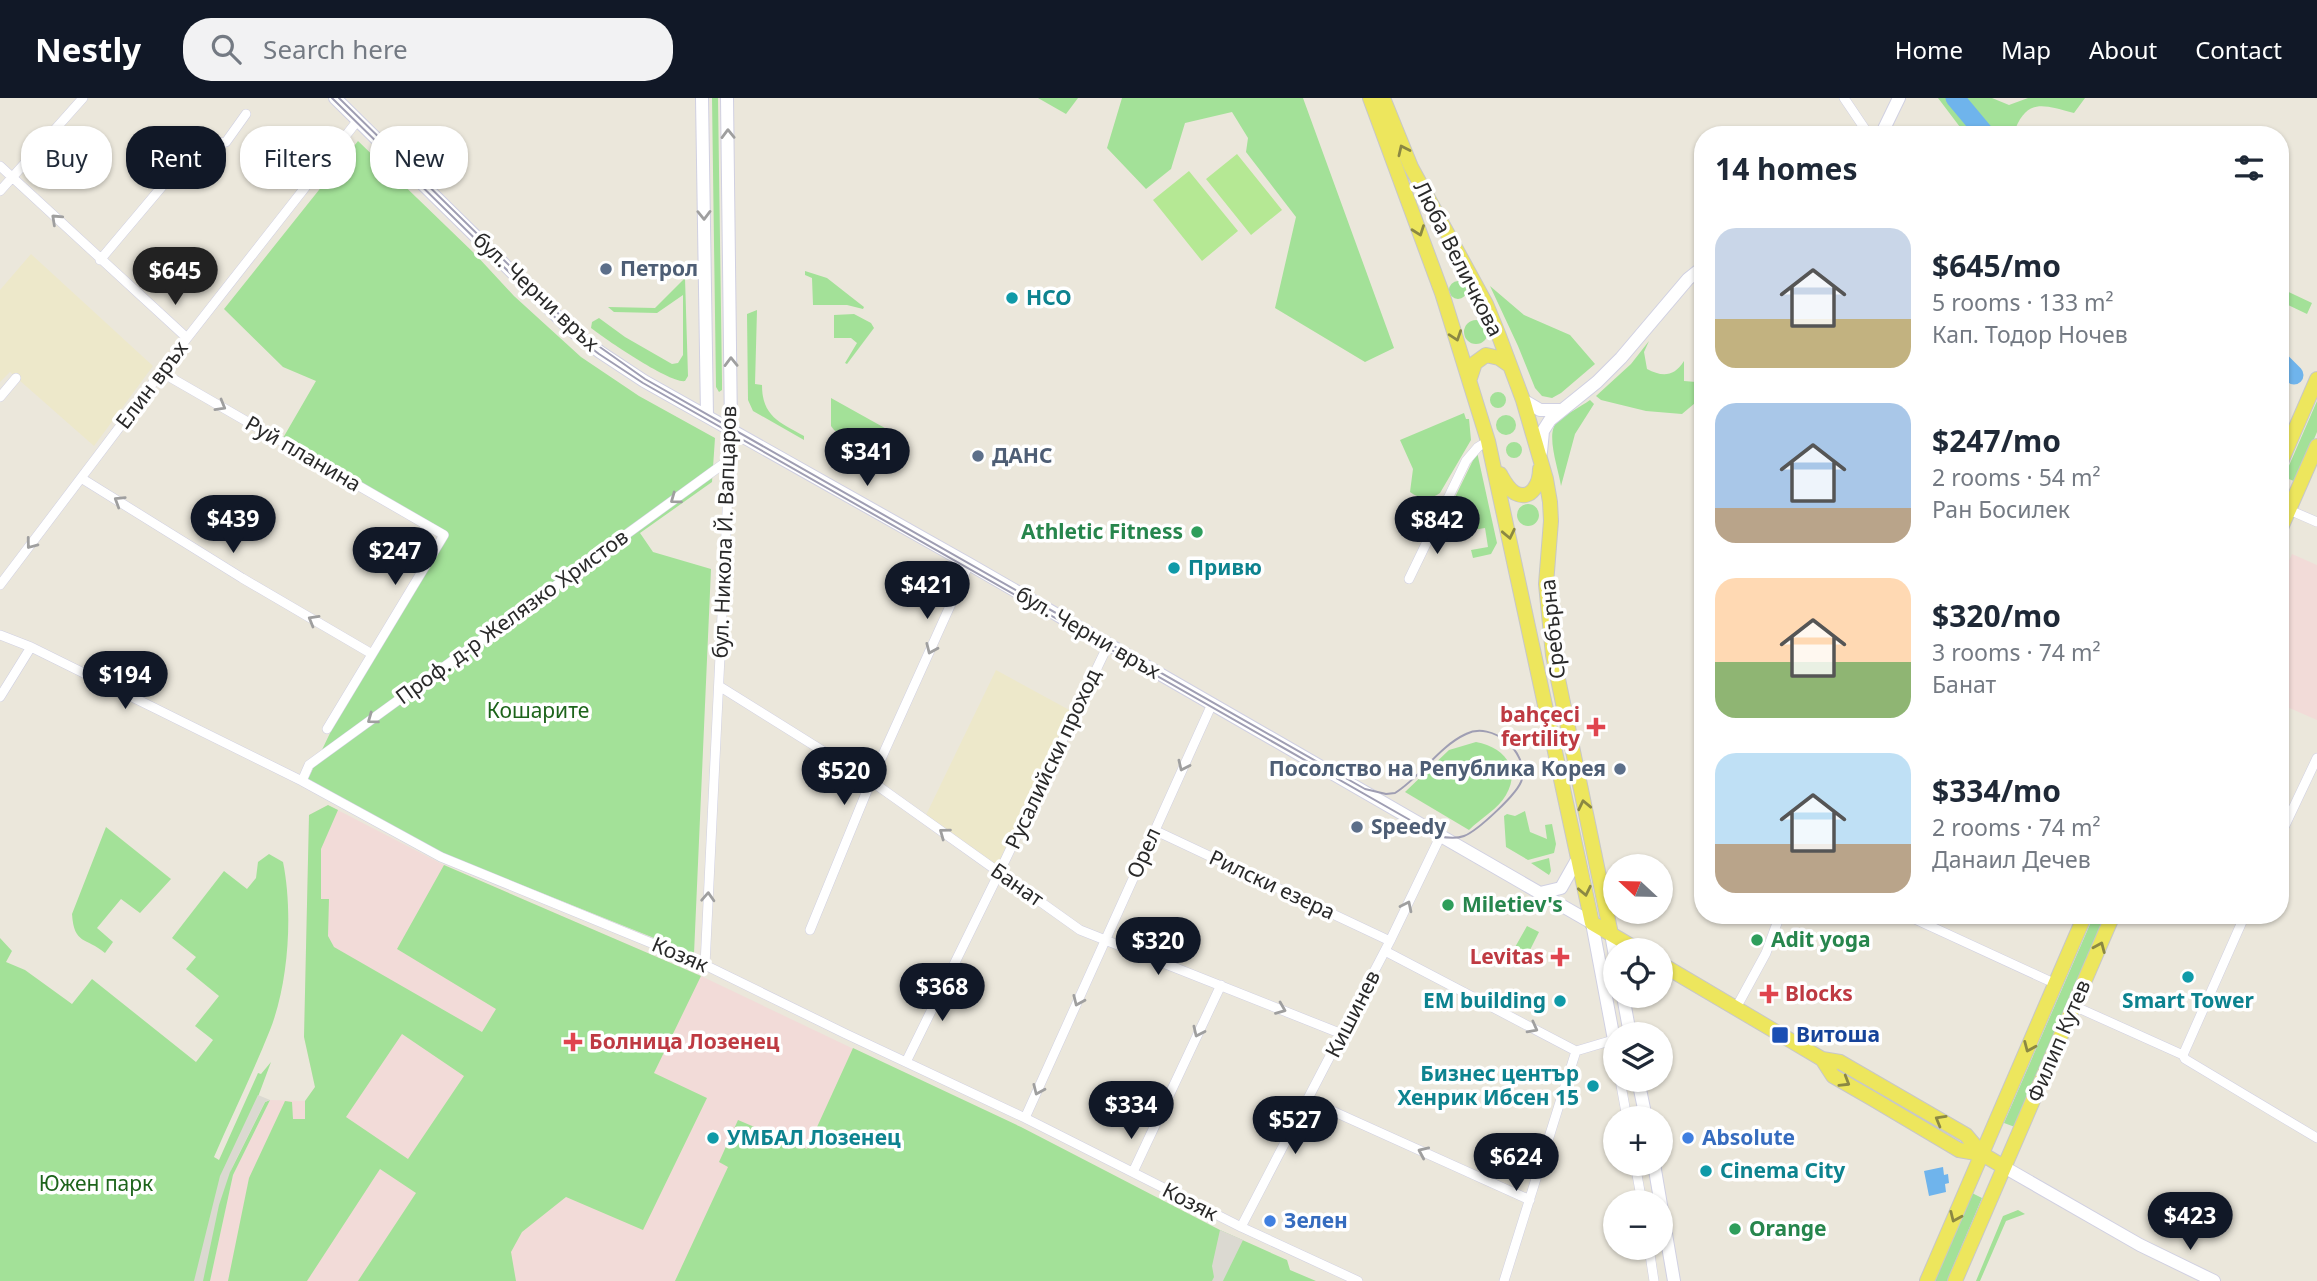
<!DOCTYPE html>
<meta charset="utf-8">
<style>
:root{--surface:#fff;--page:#f2f2f3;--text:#1f2937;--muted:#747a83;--accent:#111827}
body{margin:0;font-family:"Noto Sans",sans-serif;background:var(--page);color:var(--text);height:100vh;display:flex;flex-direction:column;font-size:26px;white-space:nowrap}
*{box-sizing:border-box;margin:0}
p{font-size:23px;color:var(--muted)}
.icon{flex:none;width:38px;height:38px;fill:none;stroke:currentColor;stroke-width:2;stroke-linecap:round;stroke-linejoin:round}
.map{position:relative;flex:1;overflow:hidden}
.details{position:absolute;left:1694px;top:28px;width:595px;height:798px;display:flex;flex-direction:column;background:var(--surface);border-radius:28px;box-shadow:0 2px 5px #0004}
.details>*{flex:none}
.hud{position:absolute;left:21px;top:28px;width:665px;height:63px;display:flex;gap:14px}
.needle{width:46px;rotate:292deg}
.tools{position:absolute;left:1603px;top:756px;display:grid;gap:14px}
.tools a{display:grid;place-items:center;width:70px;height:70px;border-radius:50%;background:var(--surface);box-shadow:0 2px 5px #0004;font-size:35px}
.price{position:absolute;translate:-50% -60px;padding:0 16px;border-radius:24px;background:var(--accent);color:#fff;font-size:23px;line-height:46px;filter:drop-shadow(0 2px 4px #0008)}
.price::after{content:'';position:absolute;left:50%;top:42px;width:21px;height:16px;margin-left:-10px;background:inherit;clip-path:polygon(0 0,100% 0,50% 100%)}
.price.selected{background:#222;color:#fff}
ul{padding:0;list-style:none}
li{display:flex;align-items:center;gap:21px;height:175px;padding:0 21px}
li span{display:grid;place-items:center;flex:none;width:196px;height:140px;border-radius:21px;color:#555}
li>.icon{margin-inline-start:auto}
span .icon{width:84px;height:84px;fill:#fffc;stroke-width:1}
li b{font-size:30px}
h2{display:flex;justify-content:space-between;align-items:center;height:84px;padding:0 21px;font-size:30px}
.pill{padding:0 24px;border-radius:28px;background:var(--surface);box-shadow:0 2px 5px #0004;font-size:24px;line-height:63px}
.pill.selected{background:var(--accent);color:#fff}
header{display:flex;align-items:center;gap:42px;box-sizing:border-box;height:98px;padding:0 35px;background:var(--accent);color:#fff}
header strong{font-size:33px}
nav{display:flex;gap:38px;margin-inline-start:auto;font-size:24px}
.search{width:490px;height:63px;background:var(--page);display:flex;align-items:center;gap:18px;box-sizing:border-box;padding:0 24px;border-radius:28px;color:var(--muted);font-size:26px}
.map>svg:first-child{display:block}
.education{fill:#ede8ca}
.medical{fill:#f2dbd8}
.green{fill:#a3e198;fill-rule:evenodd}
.pitch{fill:#b5e894}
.plaza{fill:#dbd9d1}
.water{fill:#6fb4ec}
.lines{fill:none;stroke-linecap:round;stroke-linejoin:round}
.river{stroke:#6fb4ec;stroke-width:19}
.street-casing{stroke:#d0d0e2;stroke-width:10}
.secondary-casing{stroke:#d0d0e2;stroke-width:14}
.primary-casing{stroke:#c7c7c7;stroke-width:16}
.street{stroke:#fff;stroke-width:9}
.secondary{stroke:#fff;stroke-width:12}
.primary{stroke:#ede65d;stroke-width:14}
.tram{stroke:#9f9eb3;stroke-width:2}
.oneway{stroke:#9f9f9f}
.oneway2{stroke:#8b8843}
.service-dot{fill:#5c6f8a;stroke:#fff;stroke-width:2.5}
.culture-dot{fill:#0f9aa8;stroke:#fff;stroke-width:2.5}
.leisure-dot{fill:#2e9e5b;stroke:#fff;stroke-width:2.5}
.health-dot{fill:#e0444e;stroke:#fff;stroke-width:2.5}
.transit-dot{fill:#1a4fb4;stroke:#fff;stroke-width:2.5}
.shop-dot{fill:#3f7fe0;stroke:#fff;stroke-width:2.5}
.labels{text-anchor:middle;stroke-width:7;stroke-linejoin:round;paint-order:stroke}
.street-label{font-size:21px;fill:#292929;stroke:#fff}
.service-label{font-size:21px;font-weight:bold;fill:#4e5e75;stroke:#fff;text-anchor:start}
.culture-label{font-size:21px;font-weight:bold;fill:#0d838f;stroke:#fff;text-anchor:start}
.leisure-label{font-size:21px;font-weight:bold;fill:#27864d;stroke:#fff;text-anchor:start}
.park-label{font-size:21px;fill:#1d641b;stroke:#fff}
.health-label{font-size:21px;font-weight:bold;fill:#be3a42;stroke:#fff;text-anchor:end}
.transit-label{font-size:21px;font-weight:bold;fill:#164399;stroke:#fff;text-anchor:start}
.shop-label{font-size:21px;font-weight:bold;fill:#366cbe;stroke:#fff;text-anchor:start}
</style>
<header>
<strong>Nestly</strong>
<div class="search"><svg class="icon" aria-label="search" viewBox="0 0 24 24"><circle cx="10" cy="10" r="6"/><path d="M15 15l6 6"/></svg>Search here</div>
<nav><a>Home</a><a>Map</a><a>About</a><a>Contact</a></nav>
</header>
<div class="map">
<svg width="2317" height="1183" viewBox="0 0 2317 1183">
<rect width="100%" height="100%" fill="#ebe7db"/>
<!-- education -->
<path class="education" d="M31,156L153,268L94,348L10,274L0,284V192Z
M996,572L1073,614L998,770L926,717Z"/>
<!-- medical -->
<path class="medical" d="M2292,456L2317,467V622L2280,606V483Z
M328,707L444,767L701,878L906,976L1062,1183H210L233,1077L270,1002L305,1003L315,989L304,939L309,717Z"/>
<!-- green -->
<path class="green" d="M712,0H718L722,283V292L719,294L716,289Z
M1038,0H1078L1066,16Z
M1122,0H1303L1394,250L1365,264L1275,210L1296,119L1246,54L1248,40L1232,14L1185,25L1171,71L1146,91L1107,50Z
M1938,0H1951L1981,37H1966Z
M1963,0H1992L2009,7L2028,0H2085L2074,15C2041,6 2026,0 2013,37H1993Z
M358,43L476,157L514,198L581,259L639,298L715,340L712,384L640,435L653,454L711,471L694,856L444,756L308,681L331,633L448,437L283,340L316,283L283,269L224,211Z
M805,173L827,180L864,209L863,211L847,207H813L812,180L805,177Z
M685,180L688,278L685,283C671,286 605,241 591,230L592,224L599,220L625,239L672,266L678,265L683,257V197L657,215L614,214L608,209L655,210Z
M1449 192a9 9 0 1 1 18 0a9 9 0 1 1-18 0Z
M1490,188L1524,217L1570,237L1595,266L1561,295L1552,300L1542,298L1535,290L1518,248Z
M2280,190L2312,205L2307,216L2280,203Z
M757,212L755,286L762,287C762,318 779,324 804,338V342L753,313L748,302L747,216Z
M854,216L871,225L874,230L847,266L845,265L857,245L851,240H834V217Z
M1464 234a12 12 0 1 1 24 0a12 12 0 1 1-24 0Z
M1649,243L1644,254L1647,271C1662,279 1674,279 1684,263V283L1696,284L1697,291H1703L1701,300L1682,316L1646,313L1601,302L1596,298L1631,266Z
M1490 302a8 8 0 1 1 16 0a8 8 0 1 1-16 0Z
M831,300L892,334L879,358L834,332L831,328Z
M1590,302L1594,306L1575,336L1561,388C1559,372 1545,336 1557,324C1566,316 1580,309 1590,302Z
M2317,303V334L2296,384L2284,379Z
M1464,315L1466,321H1469L1471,342L1440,395C1430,402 1421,402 1410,394L1413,371L1400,342Z
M1496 327a10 10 0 1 1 20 0a10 10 0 1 1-20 0Z
M1506 352a8 8 0 1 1 16 0a8 8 0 1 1-16 0Z
M1477,354L1497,445L1491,456L1473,460L1471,452L1488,449L1485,430L1459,434L1442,426Z
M1517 417a11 11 0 1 1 22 0a11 11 0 1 1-22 0Z
M1476,644C1503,649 1522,669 1506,697C1499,710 1480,721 1469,732L1405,694L1449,652Z
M328,707L338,712L321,751V801H329L328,838L334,849L482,934L496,911L397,851L444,767L701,878L654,975L707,1000L643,1132L566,1099L522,1134L511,1154L516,1183H358L416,1095L380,1071L307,1183H228L249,1080L285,1003L292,1004L293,1021H305V1003L315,989L304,939L309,717ZM402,936L464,978L408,1061L346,1019Z
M1525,713L1530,734L1547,741L1545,727L1552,726L1556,746L1554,755L1528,762L1506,749L1504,718L1507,716L1515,718Z
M106,729L171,781L140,815L121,801L97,830L113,844L105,855C86,839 74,847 72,816Z
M269,756L283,764C293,813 289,884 270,932C253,975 232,1017 214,1059L219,1062L258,975L261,976L271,964L230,1074L265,1004L270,1002L233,1077L210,1183H0V840L12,853L6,864L25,872L72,906L92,881L196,964L213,942L195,928L219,898L186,871L196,859L172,840L224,773L247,791L256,780L258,764Z
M1549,760L1551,773L1549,777L1531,765Z
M2094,817H2107L2015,1029L2004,1025Z
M1527,828L1539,834L1527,858L1514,851Z
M853,950L1021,1029L1220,1132L1287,1162L1290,1172L1316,1183H675L728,1069L719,1064L738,1022L807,1051Z
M1972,1095L1982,1100L1947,1183H1935Z
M2018,1112L2025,1116L2006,1123L1980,1183H1976L2003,1118Z"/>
<!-- pitch -->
<path class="pitch" d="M1237,56L1282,112L1251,137L1206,81Z
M1189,73L1238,133L1202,163L1153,102Z"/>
<!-- plaza -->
<path class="plaza" d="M258,997L270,1002L265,1004L230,1074L219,1107L203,1183H194L220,1078Z
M1220,1132L1243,1142L1223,1183H1212L1214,1179L1212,1168Z"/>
<!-- water -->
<path class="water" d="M1943,1069L1944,1077L1948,1076L1949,1085L1945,1086L1946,1094L1929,1098L1924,1073Z"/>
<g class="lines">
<!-- river -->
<path class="river" d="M1955,0L1986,37
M2280,263L2294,277"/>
<defs>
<path id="street" d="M1844,0L1869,37
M0,68L187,240
M0,93L83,0
M100,162L197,47L226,44L246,16
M161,274L444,437L327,631
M0,299L16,280
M81,380L242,480L372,556
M2280,408L2317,424
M1409,481L1466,363L1478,349L1488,343
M0,487L187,240L358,22
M0,537L31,549L302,683L441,759L705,867L846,936L1025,1020L1241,1129L1358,1183
M719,588L871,683L1080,832L1342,936
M0,599L31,549
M302,683L309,667L730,361
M1154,732L1390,843
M2280,738L2317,660
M1906,817L2056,886
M810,832L871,683L969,466
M1385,853L1576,953
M705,867L731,332
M2074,908L2183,957L2185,961L2317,1040
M1736,910L1766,855L1780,817
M1576,953L1613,942L1615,956
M2183,957L2245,817
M906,964L999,775L1108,547
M1620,982L1627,1020
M1308,1002L1530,1102
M1025,1020L1212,606
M1635,1066L1642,1104
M1133,1074L1221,887
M1241,1129L1390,843L1441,737
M1649,1150L1654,1183
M1504,1183L1576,953"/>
<path id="secondary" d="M335,0L571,232L600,254L644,283L969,466L1592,825L1615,947
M702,0L707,318
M727,0L731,332
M1881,37L1899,0
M1523,302L1540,312H1560
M1541,354L1543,333L1550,322L1597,284L1621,260L1688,181L1703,169
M1540,795L1561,790L1578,760
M1611,836L1615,858
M1623,898L1630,936
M1638,982L1646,1020
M1654,1066L1674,1183
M2004,1069L2140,1147L2214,1183"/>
<path id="primary" d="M1370,0L1442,195L1488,343L1592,825L1638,852
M1383,0L1411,69L1486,206L1499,238L1523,302L1546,381L1550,404L1551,423L1546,486L1553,557L1611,836
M1470,280L1475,265L1486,257L1499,260L1509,267
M2280,366L2317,281
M1500,376C1504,383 1508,391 1515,395C1532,404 1540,384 1540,371
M2280,432L2317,348
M1661,866L1822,961L1840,964L1966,1037L1982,1056L2004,1069
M1822,961L1833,978L1873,1001L1959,1052L1982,1056
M1927,1183L2085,817
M1955,1183L2113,817"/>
</defs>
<!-- street casing -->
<use href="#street" class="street-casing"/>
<!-- secondary casing -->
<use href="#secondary" class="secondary-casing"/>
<!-- primary casing -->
<use href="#primary" class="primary-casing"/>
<!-- street -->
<use href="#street" class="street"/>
<!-- secondary -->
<use href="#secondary" class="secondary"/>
<!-- primary -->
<use href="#primary" class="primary"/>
<!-- tram -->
<path class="tram" d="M332,0L570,234L599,256L643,285L1438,738C1447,740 1456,741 1464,738C1477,733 1519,695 1522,681C1528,653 1492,623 1466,636C1438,649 1421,679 1395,695L1386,696L1365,691L645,281L573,230L339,0"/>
</g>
<!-- one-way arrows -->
<defs><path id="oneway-chevron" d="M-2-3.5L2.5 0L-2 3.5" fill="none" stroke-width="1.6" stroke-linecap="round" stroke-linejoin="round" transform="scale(1.75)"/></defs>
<g class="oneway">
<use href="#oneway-chevron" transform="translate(728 36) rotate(-91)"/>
<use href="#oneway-chevron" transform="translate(704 117) rotate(89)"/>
<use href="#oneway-chevron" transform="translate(56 121) rotate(-137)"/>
<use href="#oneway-chevron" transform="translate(731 264) rotate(-91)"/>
<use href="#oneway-chevron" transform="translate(221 308) rotate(30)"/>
<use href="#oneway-chevron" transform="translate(675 401) rotate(144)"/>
<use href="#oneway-chevron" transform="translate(119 403) rotate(-148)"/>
<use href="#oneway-chevron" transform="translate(31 446) rotate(127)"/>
<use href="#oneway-chevron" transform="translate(313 522) rotate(-150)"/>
<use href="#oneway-chevron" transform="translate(931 551) rotate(114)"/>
<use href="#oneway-chevron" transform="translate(372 621) rotate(144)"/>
<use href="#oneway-chevron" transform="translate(1183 668) rotate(115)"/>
<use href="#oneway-chevron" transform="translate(944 735) rotate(-144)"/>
<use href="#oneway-chevron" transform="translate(708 799) rotate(-87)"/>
<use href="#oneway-chevron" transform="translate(1407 808) rotate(-64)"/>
<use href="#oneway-chevron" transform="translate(1078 903) rotate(114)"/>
<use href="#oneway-chevron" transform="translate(1281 911) rotate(22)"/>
<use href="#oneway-chevron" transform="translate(1533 930) rotate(28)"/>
<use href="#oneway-chevron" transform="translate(1198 934) rotate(115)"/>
<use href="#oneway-chevron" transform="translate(1038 992) rotate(114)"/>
<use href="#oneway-chevron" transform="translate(1423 1054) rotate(-156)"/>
</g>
<g class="oneway2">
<use href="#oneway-chevron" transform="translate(1403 52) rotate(-115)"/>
<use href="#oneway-chevron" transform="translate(1419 133) rotate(70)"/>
<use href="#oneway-chevron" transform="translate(1456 238) rotate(71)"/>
<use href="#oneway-chevron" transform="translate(1509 436) rotate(78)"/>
<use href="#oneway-chevron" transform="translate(1584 707) rotate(-102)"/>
<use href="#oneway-chevron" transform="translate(1585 793) rotate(78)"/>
<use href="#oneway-chevron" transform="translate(2100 849) rotate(-67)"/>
<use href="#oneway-chevron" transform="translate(2029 949) rotate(113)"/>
<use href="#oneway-chevron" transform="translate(1845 984) rotate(31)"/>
<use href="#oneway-chevron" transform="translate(1940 1022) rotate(-150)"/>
<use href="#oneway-chevron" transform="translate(1955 1119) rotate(114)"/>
</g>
<!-- markers -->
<g class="service-dot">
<circle cx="606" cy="171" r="7"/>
<circle cx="978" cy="358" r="7"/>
<circle cx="1620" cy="671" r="7"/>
<circle cx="1357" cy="729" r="7"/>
</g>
<g class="culture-dot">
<circle cx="1012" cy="200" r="7"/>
<circle cx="1174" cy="470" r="7"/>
<circle cx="2188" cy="879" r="7"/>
<circle cx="1560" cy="903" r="7"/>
<circle cx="1593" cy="988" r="7"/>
<circle cx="713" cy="1040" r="7"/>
<circle cx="1706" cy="1073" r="7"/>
</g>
<g class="leisure-dot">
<circle cx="1197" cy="434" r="7"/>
<circle cx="1448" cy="807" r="7"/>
<circle cx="1757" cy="842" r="7"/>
<circle cx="1735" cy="1131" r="7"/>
</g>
<g class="health-dot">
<path d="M1592.5 618.5h7v7h7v7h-7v7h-7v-7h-7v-7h7z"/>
<path d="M1556.5 848.5h7v7h7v7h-7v7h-7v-7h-7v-7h7z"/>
<path d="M1765.5 885.5h7v7h7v7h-7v7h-7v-7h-7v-7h7z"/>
<path d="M569.5 933.5h7v7h7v7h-7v7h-7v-7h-7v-7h7z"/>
</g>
<rect class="transit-dot" x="1771" y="928" width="18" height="18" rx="3.5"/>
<g class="shop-dot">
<circle cx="1688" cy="1040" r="7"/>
<circle cx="1270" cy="1123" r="7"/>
</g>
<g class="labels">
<!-- street labels -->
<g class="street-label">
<text transform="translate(1458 161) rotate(63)" y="7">Люба Величкова</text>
<text transform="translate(536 194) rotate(43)" y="7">бул. Черни връх</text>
<text transform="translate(152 287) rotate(-53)" y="7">Елин връх</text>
<text transform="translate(303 356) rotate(30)" y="7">Руй планина</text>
<text transform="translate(725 434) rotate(-88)" y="7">бул. Никола Й. Вапцаров</text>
<text transform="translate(512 519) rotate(-36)" y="7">Проф. д-р Желязко Христов</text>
<text transform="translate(1553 531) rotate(-96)" y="7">Сребърна</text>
<text transform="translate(1088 535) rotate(30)" y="7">бул. Черни връх</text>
<text transform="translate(1053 661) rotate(-65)" y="7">Русалийски проход</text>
<text transform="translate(1144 755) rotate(-66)" y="7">Орел</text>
<text transform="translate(1017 787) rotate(35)" y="7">Банат</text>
<text transform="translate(1272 787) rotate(25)" y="7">Рилски езера</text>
<text transform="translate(680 857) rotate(23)" y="7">Козяк</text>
<text transform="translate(1353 916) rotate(-63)" y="7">Кишинев</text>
<text transform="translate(2059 943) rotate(-67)" y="7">Филип Кутев</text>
<text transform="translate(1190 1104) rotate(27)" y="7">Козяк</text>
</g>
<!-- service labels -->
<g class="service-label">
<text x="620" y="178">Петрол</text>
<text x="992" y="365">ДАНС</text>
<text x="1606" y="678" text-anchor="end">Посолство на Република Корея</text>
<text x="1371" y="736">Speedy</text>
</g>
<!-- culture labels -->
<g class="culture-label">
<text x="1026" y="207">НСО</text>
<text x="1188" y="477">Привю</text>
<text x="1546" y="910" text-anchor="end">EM building</text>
<text x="2188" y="910" text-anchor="middle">Smart Tower</text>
<text x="1579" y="983" text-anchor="end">Бизнес център<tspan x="1579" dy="24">Хенрик Ибсен 15</tspan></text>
<text x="727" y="1047">УМБАЛ Лозенец</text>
<text x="1720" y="1080">Cinema City</text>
</g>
<!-- leisure labels -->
<g class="leisure-label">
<text x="1183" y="441" text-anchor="end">Athletic Fitness</text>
<text x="1462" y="814">Miletiev's</text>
<text x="1771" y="849">Adit yoga</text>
<text x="1749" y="1138">Orange</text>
</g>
<!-- park labels -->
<g class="park-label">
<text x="538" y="620">Кошарите</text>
<text x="96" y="1093">Южен парк</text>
</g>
<!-- health labels -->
<g class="health-label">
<text x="1580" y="624">bahçeci<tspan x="1580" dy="24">fertility</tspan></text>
<text x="1544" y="866">Levitas</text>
<text x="1785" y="903" text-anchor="start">Blocks</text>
<text x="589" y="951" text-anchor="start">Болница Лозенец</text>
</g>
<!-- transit labels -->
<g class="transit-label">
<text x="1796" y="944">Витоша</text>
</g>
<!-- shop labels -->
<g class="shop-label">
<text x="1702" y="1047">Absolute</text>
<text x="1284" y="1130">Зелен</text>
</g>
</g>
</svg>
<div class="tools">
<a><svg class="needle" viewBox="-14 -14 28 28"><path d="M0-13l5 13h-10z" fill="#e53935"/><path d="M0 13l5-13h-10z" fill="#747a83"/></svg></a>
<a><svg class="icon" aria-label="locate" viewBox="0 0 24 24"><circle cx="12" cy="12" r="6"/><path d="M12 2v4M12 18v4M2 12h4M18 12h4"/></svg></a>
<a><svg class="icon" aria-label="layers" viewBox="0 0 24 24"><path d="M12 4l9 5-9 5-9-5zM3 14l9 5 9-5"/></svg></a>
<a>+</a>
<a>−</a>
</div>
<b class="price selected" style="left:175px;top:209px">$645</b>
<b class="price" style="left:867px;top:390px">$341</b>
<b class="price" style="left:233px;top:457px">$439</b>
<b class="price" style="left:1437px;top:458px">$842</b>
<b class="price" style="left:395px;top:489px">$247</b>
<b class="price" style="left:927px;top:523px">$421</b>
<b class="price" style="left:125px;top:613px">$194</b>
<b class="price" style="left:844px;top:709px">$520</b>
<b class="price" style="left:1158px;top:879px">$320</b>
<b class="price" style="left:942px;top:925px">$368</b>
<b class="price" style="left:1131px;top:1043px">$334</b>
<b class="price" style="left:1295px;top:1058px">$527</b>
<b class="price" style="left:1516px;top:1095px">$624</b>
<b class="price" style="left:2190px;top:1154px">$423</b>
<div class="hud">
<a class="pill">Buy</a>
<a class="pill selected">Rent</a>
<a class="pill">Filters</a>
<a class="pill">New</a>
</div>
<section class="details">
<h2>14 homes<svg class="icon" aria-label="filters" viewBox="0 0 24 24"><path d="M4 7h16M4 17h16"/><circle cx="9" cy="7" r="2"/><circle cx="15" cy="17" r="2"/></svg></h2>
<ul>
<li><span style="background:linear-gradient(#c9d6e8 65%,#c2b280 0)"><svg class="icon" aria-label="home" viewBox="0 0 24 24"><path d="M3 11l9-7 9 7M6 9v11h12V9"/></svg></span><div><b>$645/mo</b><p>5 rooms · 133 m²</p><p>Кап. Тодор Ночев</p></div></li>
<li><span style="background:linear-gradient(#a9c7e8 75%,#b9a48a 0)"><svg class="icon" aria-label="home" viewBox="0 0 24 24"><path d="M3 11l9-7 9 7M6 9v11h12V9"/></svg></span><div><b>$247/mo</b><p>2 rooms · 54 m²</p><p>Ран Босилек</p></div></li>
<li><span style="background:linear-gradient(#ffd9b3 60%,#8fb573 0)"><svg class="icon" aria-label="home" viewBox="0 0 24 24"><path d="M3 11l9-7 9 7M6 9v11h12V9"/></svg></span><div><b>$320/mo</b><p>3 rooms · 74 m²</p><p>Банат</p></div></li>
<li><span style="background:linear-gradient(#bfe0f5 65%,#b9a48a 0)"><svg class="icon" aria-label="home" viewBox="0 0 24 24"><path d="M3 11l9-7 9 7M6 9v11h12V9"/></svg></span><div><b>$334/mo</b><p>2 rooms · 74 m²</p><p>Данаил Дечев</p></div></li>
</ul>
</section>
</div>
